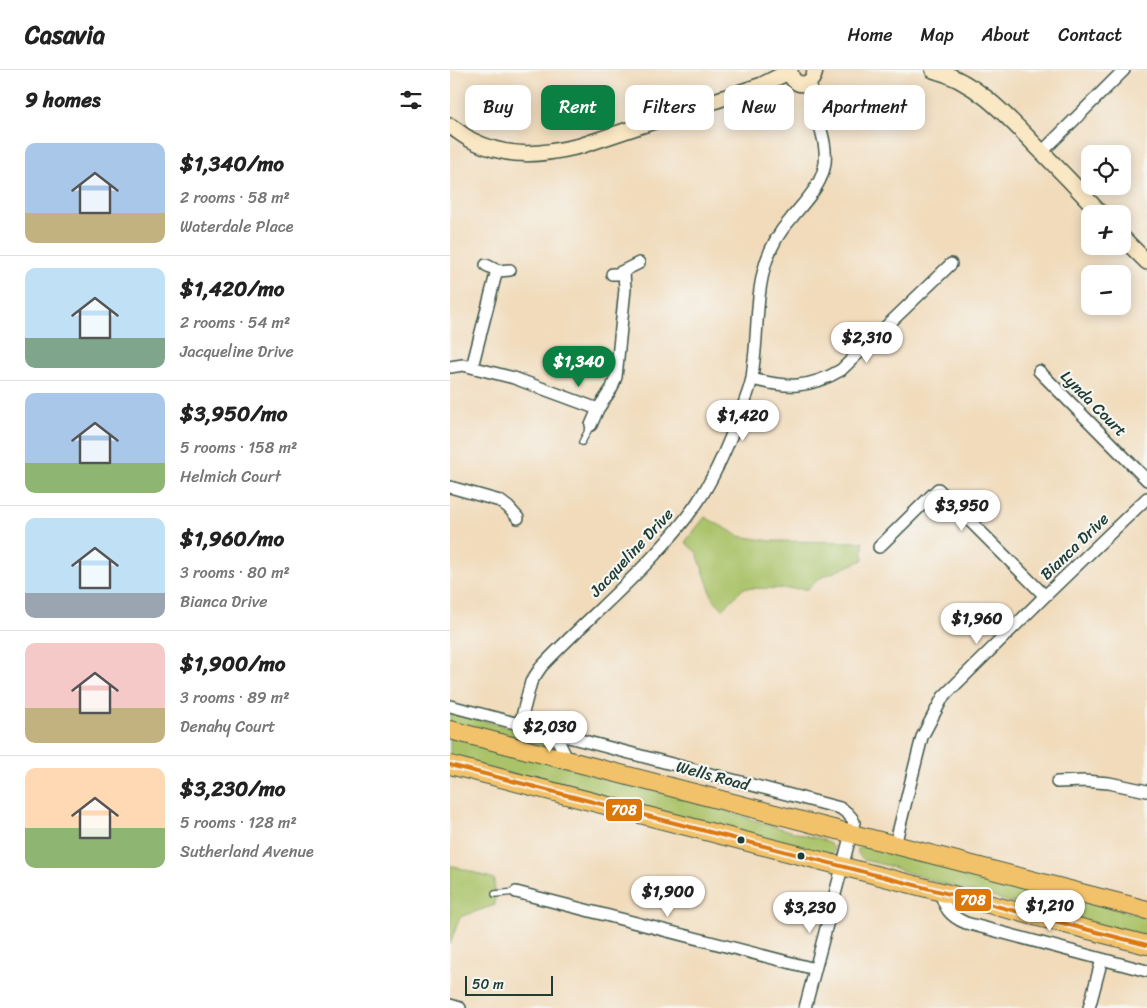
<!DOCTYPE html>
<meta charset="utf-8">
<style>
:root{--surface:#fff;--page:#f2f2f2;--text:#222;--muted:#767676;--line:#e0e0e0;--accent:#0b8043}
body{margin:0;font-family:Sriracha,sans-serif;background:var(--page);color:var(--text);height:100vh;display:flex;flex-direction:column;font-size:19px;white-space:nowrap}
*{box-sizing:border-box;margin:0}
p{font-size:16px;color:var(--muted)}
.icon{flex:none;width:28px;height:28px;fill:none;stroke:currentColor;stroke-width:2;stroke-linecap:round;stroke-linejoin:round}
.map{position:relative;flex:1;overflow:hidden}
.sheet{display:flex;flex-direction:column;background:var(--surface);width:450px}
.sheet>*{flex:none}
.hud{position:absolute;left:15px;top:15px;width:475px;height:45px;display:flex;gap:10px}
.controls{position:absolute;left:631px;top:75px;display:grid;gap:10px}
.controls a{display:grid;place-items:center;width:50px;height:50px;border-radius:10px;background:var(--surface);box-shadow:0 2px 12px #0003;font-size:25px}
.scale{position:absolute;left:15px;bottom:12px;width:88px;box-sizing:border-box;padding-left:5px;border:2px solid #1f3d34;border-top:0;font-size:14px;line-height:18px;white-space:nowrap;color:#1f3d34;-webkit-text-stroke:4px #f6f6f2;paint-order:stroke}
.price{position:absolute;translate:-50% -42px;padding:0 11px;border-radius:18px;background:#fff;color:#222;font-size:16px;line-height:32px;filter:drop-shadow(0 1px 2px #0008)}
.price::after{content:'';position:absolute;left:50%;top:30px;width:15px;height:11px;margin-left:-8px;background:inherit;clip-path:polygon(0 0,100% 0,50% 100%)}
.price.active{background:var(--accent);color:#fff}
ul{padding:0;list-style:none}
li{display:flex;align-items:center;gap:15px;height:125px;padding:0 25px}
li+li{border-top:1px solid var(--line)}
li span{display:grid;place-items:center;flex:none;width:140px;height:100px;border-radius:10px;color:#555}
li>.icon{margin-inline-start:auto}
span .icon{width:60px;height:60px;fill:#fffc;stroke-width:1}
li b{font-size:21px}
h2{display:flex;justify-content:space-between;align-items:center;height:60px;padding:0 25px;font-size:21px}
.chip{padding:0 18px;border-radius:10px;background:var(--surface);box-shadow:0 2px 12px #0003;font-size:18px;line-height:45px}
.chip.active{background:var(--accent);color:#fff}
header{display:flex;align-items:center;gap:30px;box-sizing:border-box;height:70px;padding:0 25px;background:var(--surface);border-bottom:1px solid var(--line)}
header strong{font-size:24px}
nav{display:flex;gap:28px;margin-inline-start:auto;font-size:18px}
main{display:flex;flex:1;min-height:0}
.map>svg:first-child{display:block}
.green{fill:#aac369;stroke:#64804e}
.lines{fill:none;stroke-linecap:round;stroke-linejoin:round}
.lane-casing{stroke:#3e5548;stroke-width:8}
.street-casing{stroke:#3e5548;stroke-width:14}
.secondary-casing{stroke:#3e5548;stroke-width:18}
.primary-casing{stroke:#3e5548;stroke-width:20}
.lane{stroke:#fff;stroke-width:5.5}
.street{stroke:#fff;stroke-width:11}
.secondary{stroke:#fae7c3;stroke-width:15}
.primary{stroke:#f2c26a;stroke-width:18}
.bus-1-casing{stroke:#f6f6f2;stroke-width:8}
.bus-1{stroke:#dd7808;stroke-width:4}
.bus-dot{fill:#1f3d34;stroke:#f6f6f2;stroke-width:2}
.labels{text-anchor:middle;stroke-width:4.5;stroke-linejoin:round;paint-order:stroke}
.street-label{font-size:16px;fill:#1f3d34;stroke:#f6f6f2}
.line-badge{stroke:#f6f6f2;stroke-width:2}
.badge-label{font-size:14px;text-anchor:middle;font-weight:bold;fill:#fff}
</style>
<header>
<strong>Casavia</strong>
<nav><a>Home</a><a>Map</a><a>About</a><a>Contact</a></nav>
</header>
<main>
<section class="sheet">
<h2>9 homes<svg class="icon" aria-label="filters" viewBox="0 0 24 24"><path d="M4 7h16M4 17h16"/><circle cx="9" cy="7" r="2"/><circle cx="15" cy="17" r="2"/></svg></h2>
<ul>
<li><span style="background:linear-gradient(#a9c7e8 70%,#c2b280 0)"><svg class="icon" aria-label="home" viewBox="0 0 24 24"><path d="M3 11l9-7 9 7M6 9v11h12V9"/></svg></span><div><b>$1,340/mo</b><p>2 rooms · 58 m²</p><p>Waterdale Place</p></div></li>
<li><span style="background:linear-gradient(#bfe0f5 70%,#7fa58c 0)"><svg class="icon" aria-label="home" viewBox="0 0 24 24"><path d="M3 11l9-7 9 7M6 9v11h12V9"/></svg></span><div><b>$1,420/mo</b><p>2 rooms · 54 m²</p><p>Jacqueline Drive</p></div></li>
<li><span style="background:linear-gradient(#a9c7e8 70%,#8fb573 0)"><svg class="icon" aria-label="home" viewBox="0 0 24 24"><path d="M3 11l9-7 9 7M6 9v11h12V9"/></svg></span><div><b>$3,950/mo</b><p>5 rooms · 158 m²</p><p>Helmich Court</p></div></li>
<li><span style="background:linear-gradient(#bfe0f5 75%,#9aa5b1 0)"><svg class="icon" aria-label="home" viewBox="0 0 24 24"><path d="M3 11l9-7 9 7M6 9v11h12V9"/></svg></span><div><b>$1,960/mo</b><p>3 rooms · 80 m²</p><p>Bianca Drive</p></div></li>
<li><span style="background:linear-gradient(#f6c9c9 65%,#c2b280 0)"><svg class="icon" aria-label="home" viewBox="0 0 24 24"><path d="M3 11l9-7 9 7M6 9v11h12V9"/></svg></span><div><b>$1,900/mo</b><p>3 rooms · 89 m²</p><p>Denahy Court</p></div></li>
<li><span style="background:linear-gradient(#ffd9b3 60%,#8fb573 0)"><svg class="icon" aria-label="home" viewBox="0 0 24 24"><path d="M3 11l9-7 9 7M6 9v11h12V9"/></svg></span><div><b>$3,230/mo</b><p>5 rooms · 128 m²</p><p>Sutherland Avenue</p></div></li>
</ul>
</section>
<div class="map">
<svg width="697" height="938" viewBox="0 0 697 938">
<rect width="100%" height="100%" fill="#f6f6f2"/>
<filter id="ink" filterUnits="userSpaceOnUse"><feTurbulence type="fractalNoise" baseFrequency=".02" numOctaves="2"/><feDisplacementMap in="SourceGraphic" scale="10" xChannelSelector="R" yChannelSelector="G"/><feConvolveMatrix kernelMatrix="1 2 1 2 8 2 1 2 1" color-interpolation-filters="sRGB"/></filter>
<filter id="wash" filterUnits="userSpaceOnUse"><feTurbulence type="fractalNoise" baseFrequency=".0096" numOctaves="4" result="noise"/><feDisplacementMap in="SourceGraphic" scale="20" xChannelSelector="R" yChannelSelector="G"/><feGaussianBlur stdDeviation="1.12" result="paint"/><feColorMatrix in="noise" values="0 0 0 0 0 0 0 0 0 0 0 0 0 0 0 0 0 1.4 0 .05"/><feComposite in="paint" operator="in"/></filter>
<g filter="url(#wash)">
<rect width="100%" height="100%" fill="#f1dbbb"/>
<!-- green -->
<path class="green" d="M255,447L289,466L321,471L413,472V490L370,508L358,519L294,518L273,539L263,529L247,483L235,472Z
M0,642L102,669L107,679L0,654Z
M0,666L222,723L303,750L361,767L372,769L380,774L385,779L382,784L374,785L0,688Z
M419,775L697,847V869L490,813L439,796L414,790L408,784V778Z
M0,796H4L44,809L45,835L10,847L0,874Z"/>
</g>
<g filter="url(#ink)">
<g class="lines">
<defs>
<path id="lane" d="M132,372L141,355
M45,824L66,822"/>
<path id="street" d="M592,82L674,0
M36,195L48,201L60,200
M162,204H167L189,193
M0,297L13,295L64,308L148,339L162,318L166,307L175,219L174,201
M22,297L47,200
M589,301L697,410
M302,309C337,318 359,319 391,300L501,194
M141,355L148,339
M0,417L50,431L58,437L68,448
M429,477L488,419L595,526
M0,636L390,738C396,742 401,745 404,752L355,938
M70,654L81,612L91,597C142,543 205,494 247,433C264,408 276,380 287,351C292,338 299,323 302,308C303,302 303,296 304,290C308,257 306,224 316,192C321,177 329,162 340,150C354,132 372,116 375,93C377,75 370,58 366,41C363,31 362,21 360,11
M105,664L118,691
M607,712L634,711L659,713L697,721
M445,775L472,667L493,627L595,526L697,428
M66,822L365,899
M490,822C495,838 499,846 516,853L697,901
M0,935L10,938
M639,938L652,889"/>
<path id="secondary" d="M340,0C341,18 363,19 365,0
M483,0C526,11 557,46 587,77C609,99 630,121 651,144
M0,56C8,61 15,67 23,71C60,89 92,85 130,76L312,15L340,1
M672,167L697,192"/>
<path id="primary" d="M0,660L697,840
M0,695L697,875"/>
</defs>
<!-- lane casing -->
<use href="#lane" class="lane-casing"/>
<!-- street casing -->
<use href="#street" class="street-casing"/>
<!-- secondary casing -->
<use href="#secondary" class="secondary-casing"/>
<!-- primary casing -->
<use href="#primary" class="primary-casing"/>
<!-- lane -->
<use href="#lane" class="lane"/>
<!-- street -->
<use href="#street" class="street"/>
<!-- secondary -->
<use href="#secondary" class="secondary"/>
<!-- primary -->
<use href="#primary" class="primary"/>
<defs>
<path id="bus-1" d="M0,695L697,875"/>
</defs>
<!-- bus-1 casing -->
<use href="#bus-1" class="bus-1-casing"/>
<!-- bus-1 -->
<use href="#bus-1" class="bus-1"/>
</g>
</g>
<!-- markers -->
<g class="bus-dot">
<circle cx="291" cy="770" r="4.5"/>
<circle cx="351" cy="786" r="4.5"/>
</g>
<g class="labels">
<!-- street labels -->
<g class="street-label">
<text transform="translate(644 333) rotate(45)" y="6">Lynda Court</text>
<text transform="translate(624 476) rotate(-44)" y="6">Bianca Drive</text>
<text transform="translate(181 482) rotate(-47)" y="6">Jacqueline Drive</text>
<text transform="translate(263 705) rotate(15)" y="6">Wells Road</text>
</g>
</g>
<g class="line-badge">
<rect x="155" y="728" width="38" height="24" rx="5" fill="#dd7808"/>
<rect x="504" y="818" width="38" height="24" rx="5" fill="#dd7808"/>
</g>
<g class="badge-label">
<text x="174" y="745">708</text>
<text x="523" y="835">708</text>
</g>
</svg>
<div class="controls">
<a><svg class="icon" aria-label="locate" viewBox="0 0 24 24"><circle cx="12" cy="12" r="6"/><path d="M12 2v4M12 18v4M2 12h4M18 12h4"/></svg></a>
<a>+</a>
<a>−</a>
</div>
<div class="scale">50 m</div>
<b class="price" style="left:417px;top:294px">$2,310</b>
<b class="price active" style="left:129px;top:318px">$1,340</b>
<b class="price" style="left:293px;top:372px">$1,420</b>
<b class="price" style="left:512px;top:462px">$3,950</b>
<b class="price" style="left:527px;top:575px">$1,960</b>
<b class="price" style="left:100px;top:683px">$2,030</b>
<b class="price" style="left:218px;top:848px">$1,900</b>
<b class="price" style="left:600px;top:862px">$1,210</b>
<b class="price" style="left:360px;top:864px">$3,230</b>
<div class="hud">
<a class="chip">Buy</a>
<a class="chip active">Rent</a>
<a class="chip">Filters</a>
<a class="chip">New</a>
<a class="chip">Apartment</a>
</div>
</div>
</main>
